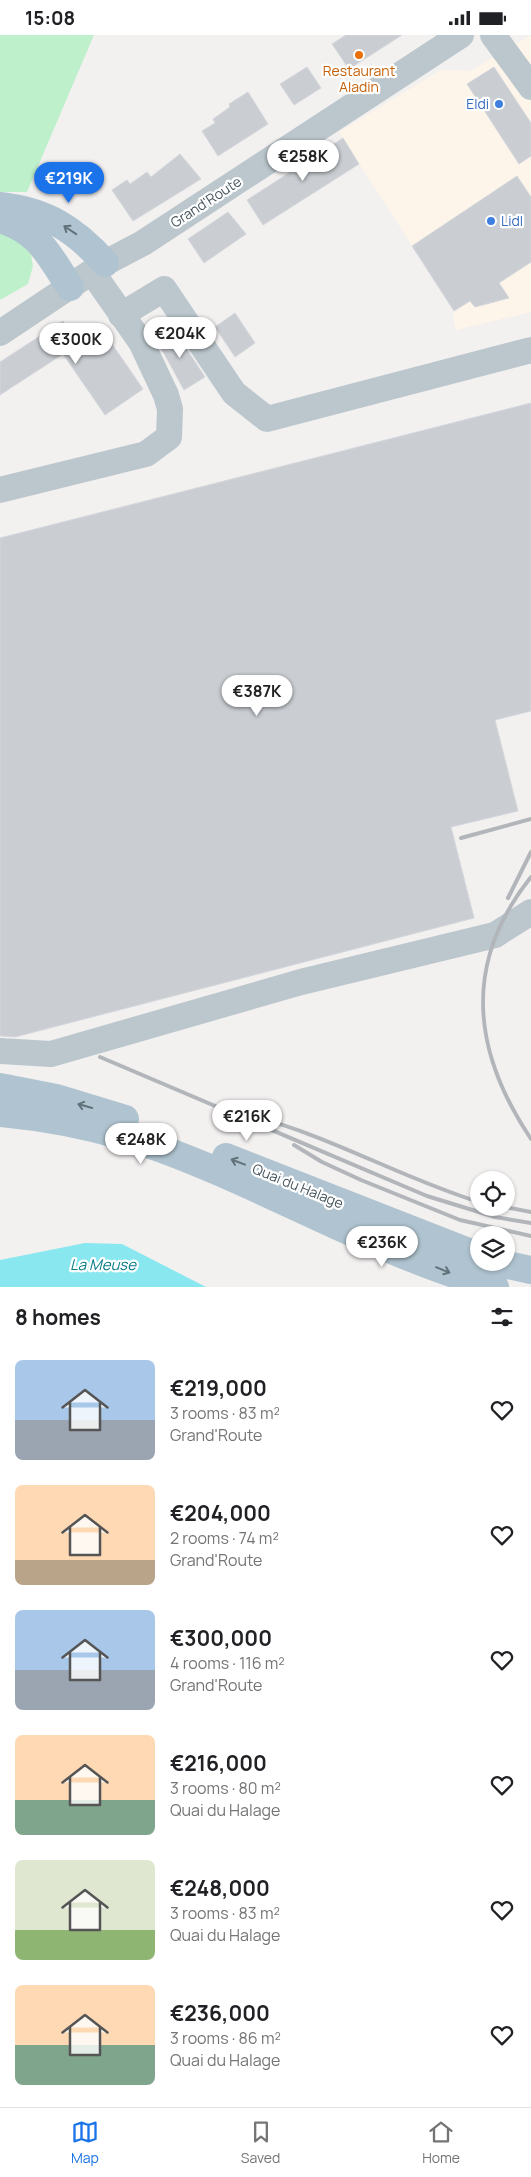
<!DOCTYPE html>
<meta charset="utf-8">
<style>
:root{--surface:#fff;--page:#f6f6f6;--text:#202124;--muted:#757577;--line:#e0e0e0;--accent:#1a73e8}
body{margin:0;font-family:Manrope,sans-serif;background:var(--page);color:var(--text);height:100vh;display:flex;flex-direction:column;font-size:19px;white-space:nowrap}
*{box-sizing:border-box;margin:0}
p{font-size:16px;color:var(--muted)}
.icon{flex:none;width:28px;height:28px;fill:none;stroke:currentColor;stroke-width:2;stroke-linecap:round;stroke-linejoin:round}
.map{position:relative;height:1252px;overflow:hidden}
.panel{display:flex;flex-direction:column;background:var(--surface);flex:1}
.panel>*{flex:none}
.controls{position:absolute;left:470px;top:1136px;display:grid;gap:10px}
.controls a{display:grid;place-items:center;width:45px;height:45px;border-radius:50%;background:var(--surface);box-shadow:0 1px 4px #0004;font-size:25px}
.price{position:absolute;translate:-50% -42px;padding:0 11px;border-radius:18px;background:#fff;color:#222;font-size:16px;line-height:32px;filter:drop-shadow(0 1px 2px #0008)}
.price::after{content:'';position:absolute;left:50%;top:30px;width:15px;height:11px;margin-left:-8px;background:inherit;clip-path:polygon(0 0,100% 0,50% 100%)}
.price.active{background:var(--accent);color:#fff}
ul{padding:0;list-style:none}
li{display:flex;align-items:center;gap:15px;height:125px;padding:0 15px}
li span{display:grid;place-items:center;flex:none;width:140px;height:100px;border-radius:8px;color:#555}
li>.icon{margin-inline-start:auto}
span .icon{width:60px;height:60px;fill:#fffc;stroke-width:1}
li b{font-size:21px}
h2{display:flex;justify-content:space-between;align-items:center;height:60px;padding:0 15px;font-size:21px}
.status{display:flex;justify-content:space-between;align-items:center;height:35px;padding:0 25px;background:var(--surface);direction:ltr}
.status svg{height:14px;fill:currentColor}
.tabs{display:flex;justify-content:space-around;align-items:center;height:70px;border-top:1px solid var(--line);background:var(--surface);font-size:14px;color:var(--muted)}
.tabs a{display:grid;justify-items:center;gap:2px}
.tabs .active{color:var(--accent)}
.map>svg:first-child{display:block}
.commercial{fill:#fdf5ea}
.green{fill:#bef1cb}
.water{fill:#89e7ef}
.building{fill:#caced3;stroke:#d4d7dc}
.lines{fill:none;stroke-linecap:round;stroke-linejoin:round}
.minor{stroke:#bbc7cd;stroke-width:26}
.major{stroke:#afc4d0;stroke-width:28}
.rail{stroke:#b2b6bb;stroke-width:4}
.oneway{stroke:#61727a}
.food-dot{fill:#e8710a;stroke:#fff;stroke-width:2}
.shop-dot{fill:#3f7fe0;stroke:#fff;stroke-width:2}
.labels{text-anchor:middle;stroke-width:4.5;stroke-linejoin:round;paint-order:stroke}
.food-label{font-size:14px;fill:#c56008;stroke:#fff}
.shop-label{font-size:14px;fill:#366cbe;stroke:#fff;text-anchor:end}
.street-label{font-size:14px;fill:#47565e;stroke:#fff}
.water-label{font-size:15px;font-style:italic;fill:#0a7e89;stroke:#fff}
</style>
<div class="status"><b>15:08</b><svg viewBox="0 0 49 12"><path d="M0 12V9h3v3zM5 12V6h3v6zM10 12V3h3v9zM15 12V0h3v12zM26 1h20v11H26zM47 4h2v5h-2z"/></svg></div>
<div class="map">
<svg width="531" height="1252" viewBox="0 0 531 1252">
<rect width="100%" height="100%" fill="#f3f0f0"/>
<!-- commercial -->
<path class="commercial" d="M531,0V277L456,295L453,283L454,276L339,97L441,35L470,36Z"/>
<!-- green -->
<path class="green" d="M0,0H94L27,157H0Z
M0,193L30,213L33,231L28,249L0,265Z"/>
<!-- water -->
<path class="water" d="M85,1208L122,1209L206,1252H0V1225Z"/>
<!-- building -->
<path class="building" d="M346,0H402L349,34L332,9Z
M307,32L321,53L294,70L280,49Z
M494,32L531,88V121L519,129L467,49Z
M248,57L268,89L218,121L202,96L215,88L213,84L230,72L229,69Z
M343,103L359,129L263,190L247,165Z
M180,119L201,144L133,186L112,155L127,145L130,149L147,137L151,142Z
M517,141L531,162V227L499,248L509,263L475,272L470,266L454,276L412,211Z
M228,177L246,199L204,228L188,204Z
M235,278L255,308L235,322L215,292Z
M63,286L78,310L101,293L143,354L105,380L63,319L0,360V327Z
M172,292L205,342L184,355L155,302Z
M531,368V676L495,685L518,776L451,792L474,883L15,1002L0,1001V503Z"/>
<g class="lines">
<!-- minor -->
<path class="minor" d="M493,0L531,52
M121,280L164,254L234,358L267,384L531,315
M0,298L105,228L143,208L461,0
M0,455L146,419L169,402L170,374L166,360L141,307L92,237
M0,1016L51,1019L301,947L495,900L531,877"/>
<!-- major -->
<path class="major" d="M0,171C46,176 75,194 105,228
M0,184C40,197 48,219 70,252
M0,1052L56,1063L125,1084
M0,1078C43,1082 86,1090 127,1102C253,1142 367,1216 495,1252
M226,1122L479,1221
M499,1228L531,1235"/>
<!-- rail -->
<path class="rail" d="M461,803L531,784
M531,842C462,928 472,1016 531,1104
M508,863L531,817
M100,1022L427,1161L495,1182L531,1188
M252,1081C331,1101 401,1143 479,1167
M294,1110L322,1127L361,1145L460,1185L531,1201
M505,1172L531,1177"/>
</g>
<!-- one-way arrows -->
<defs><path id="oneway-shaft" d="M-6 0H5M1.5-3L5.5 0L1.5 3" fill="none" stroke-width="1.6" stroke-linecap="round" stroke-linejoin="round" transform="scale(1.25)"/></defs>
<g class="oneway">
<use href="#oneway-shaft" transform="translate(70 195) rotate(-146)"/>
<use href="#oneway-shaft" transform="translate(85 1071) rotate(-164)"/>
<use href="#oneway-shaft" transform="translate(238 1127) rotate(-159)"/>
<use href="#oneway-shaft" transform="translate(443 1235) rotate(22)"/>
</g>
<!-- markers -->
<circle class="food-dot" cx="359" cy="20" r="5"/>
<g class="shop-dot">
<circle cx="499" cy="69" r="5"/>
<circle cx="491" cy="186" r="5"/>
</g>
<g class="labels">
<!-- food labels -->
<g class="food-label">
<text x="359" y="41">Restaurant<tspan x="359" dy="16">Aladin</tspan></text>
</g>
<!-- shop labels -->
<g class="shop-label">
<text x="489" y="74">Eldi</text>
<text x="501" y="191" text-anchor="start">Lidl</text>
</g>
<!-- street labels -->
<g class="street-label">
<text transform="translate(206 167) rotate(-33)" y="5">Grand'Route</text>
<text transform="translate(298 1151) rotate(22)" y="5">Quai du Halage</text>
</g>
<!-- water labels -->
<g class="water-label">
<text x="103" y="1235">La Meuse</text>
</g>
</g>
</svg>
<div class="controls">
<a><svg class="icon" aria-label="locate" viewBox="0 0 24 24"><circle cx="12" cy="12" r="6"/><path d="M12 2v4M12 18v4M2 12h4M18 12h4"/></svg></a>
<a><svg class="icon" aria-label="layers" viewBox="0 0 24 24"><path d="M12 4l9 5-9 5-9-5zM3 14l9 5 9-5"/></svg></a>
</div>
<b class="price" style="left:303px;top:147px">€258K</b>
<b class="price active" style="left:69px;top:169px">€219K</b>
<b class="price" style="left:180px;top:324px">€204K</b>
<b class="price" style="left:76px;top:330px">€300K</b>
<b class="price" style="left:257px;top:682px">€387K</b>
<b class="price" style="left:247px;top:1107px">€216K</b>
<b class="price" style="left:141px;top:1130px">€248K</b>
<b class="price" style="left:382px;top:1233px">€236K</b>
</div>
<section class="panel">
<h2>8 homes<svg class="icon" aria-label="filters" viewBox="0 0 24 24"><path d="M4 7h16M4 17h16"/><circle cx="9" cy="7" r="2"/><circle cx="15" cy="17" r="2"/></svg></h2>
<ul>
<li><span style="background:linear-gradient(#a9c7e8 60%,#9aa5b1 0)"><svg class="icon" aria-label="home" viewBox="0 0 24 24"><path d="M3 11l9-7 9 7M6 9v11h12V9"/></svg></span><div><b>€219,000</b><p>3 rooms · 83 m²</p><p>Grand'Route</p></div><svg class="icon" aria-label="heart" viewBox="0 0 24 24"><path d="M12 20l-8-8c-3-5 5-10 8-4 3-6 11-1 8 4z"/></svg></li>
<li><span style="background:linear-gradient(#ffd9b3 75%,#b9a48a 0)"><svg class="icon" aria-label="home" viewBox="0 0 24 24"><path d="M3 11l9-7 9 7M6 9v11h12V9"/></svg></span><div><b>€204,000</b><p>2 rooms · 74 m²</p><p>Grand'Route</p></div><svg class="icon" aria-label="heart" viewBox="0 0 24 24"><path d="M12 20l-8-8c-3-5 5-10 8-4 3-6 11-1 8 4z"/></svg></li>
<li><span style="background:linear-gradient(#a9c7e8 60%,#9aa5b1 0)"><svg class="icon" aria-label="home" viewBox="0 0 24 24"><path d="M3 11l9-7 9 7M6 9v11h12V9"/></svg></span><div><b>€300,000</b><p>4 rooms · 116 m²</p><p>Grand'Route</p></div><svg class="icon" aria-label="heart" viewBox="0 0 24 24"><path d="M12 20l-8-8c-3-5 5-10 8-4 3-6 11-1 8 4z"/></svg></li>
<li><span style="background:linear-gradient(#ffd9b3 65%,#7fa58c 0)"><svg class="icon" aria-label="home" viewBox="0 0 24 24"><path d="M3 11l9-7 9 7M6 9v11h12V9"/></svg></span><div><b>€216,000</b><p>3 rooms · 80 m²</p><p>Quai du Halage</p></div><svg class="icon" aria-label="heart" viewBox="0 0 24 24"><path d="M12 20l-8-8c-3-5 5-10 8-4 3-6 11-1 8 4z"/></svg></li>
<li><span style="background:linear-gradient(#dfe7d0 70%,#8fb573 0)"><svg class="icon" aria-label="home" viewBox="0 0 24 24"><path d="M3 11l9-7 9 7M6 9v11h12V9"/></svg></span><div><b>€248,000</b><p>3 rooms · 83 m²</p><p>Quai du Halage</p></div><svg class="icon" aria-label="heart" viewBox="0 0 24 24"><path d="M12 20l-8-8c-3-5 5-10 8-4 3-6 11-1 8 4z"/></svg></li>
<li><span style="background:linear-gradient(#ffd9b3 60%,#7fa58c 0)"><svg class="icon" aria-label="home" viewBox="0 0 24 24"><path d="M3 11l9-7 9 7M6 9v11h12V9"/></svg></span><div><b>€236,000</b><p>3 rooms · 86 m²</p><p>Quai du Halage</p></div><svg class="icon" aria-label="heart" viewBox="0 0 24 24"><path d="M12 20l-8-8c-3-5 5-10 8-4 3-6 11-1 8 4z"/></svg></li>
</ul>
</section>
<nav class="tabs">
<a class="active"><svg class="icon" aria-label="map" viewBox="0 0 24 24"><path d="M3 6l6-2 6 2 6-2v14l-6 2-6-2-6 2zM9 4v14M15 6v14"/></svg>Map</a>
<a><svg class="icon" aria-label="saved" viewBox="0 0 24 24"><path d="M7 4h10v16l-5-4-5 4z"/></svg>Saved</a>
<a><svg class="icon" aria-label="home" viewBox="0 0 24 24"><path d="M3 11l9-7 9 7M6 9v11h12V9"/></svg>Home</a>
</nav>
